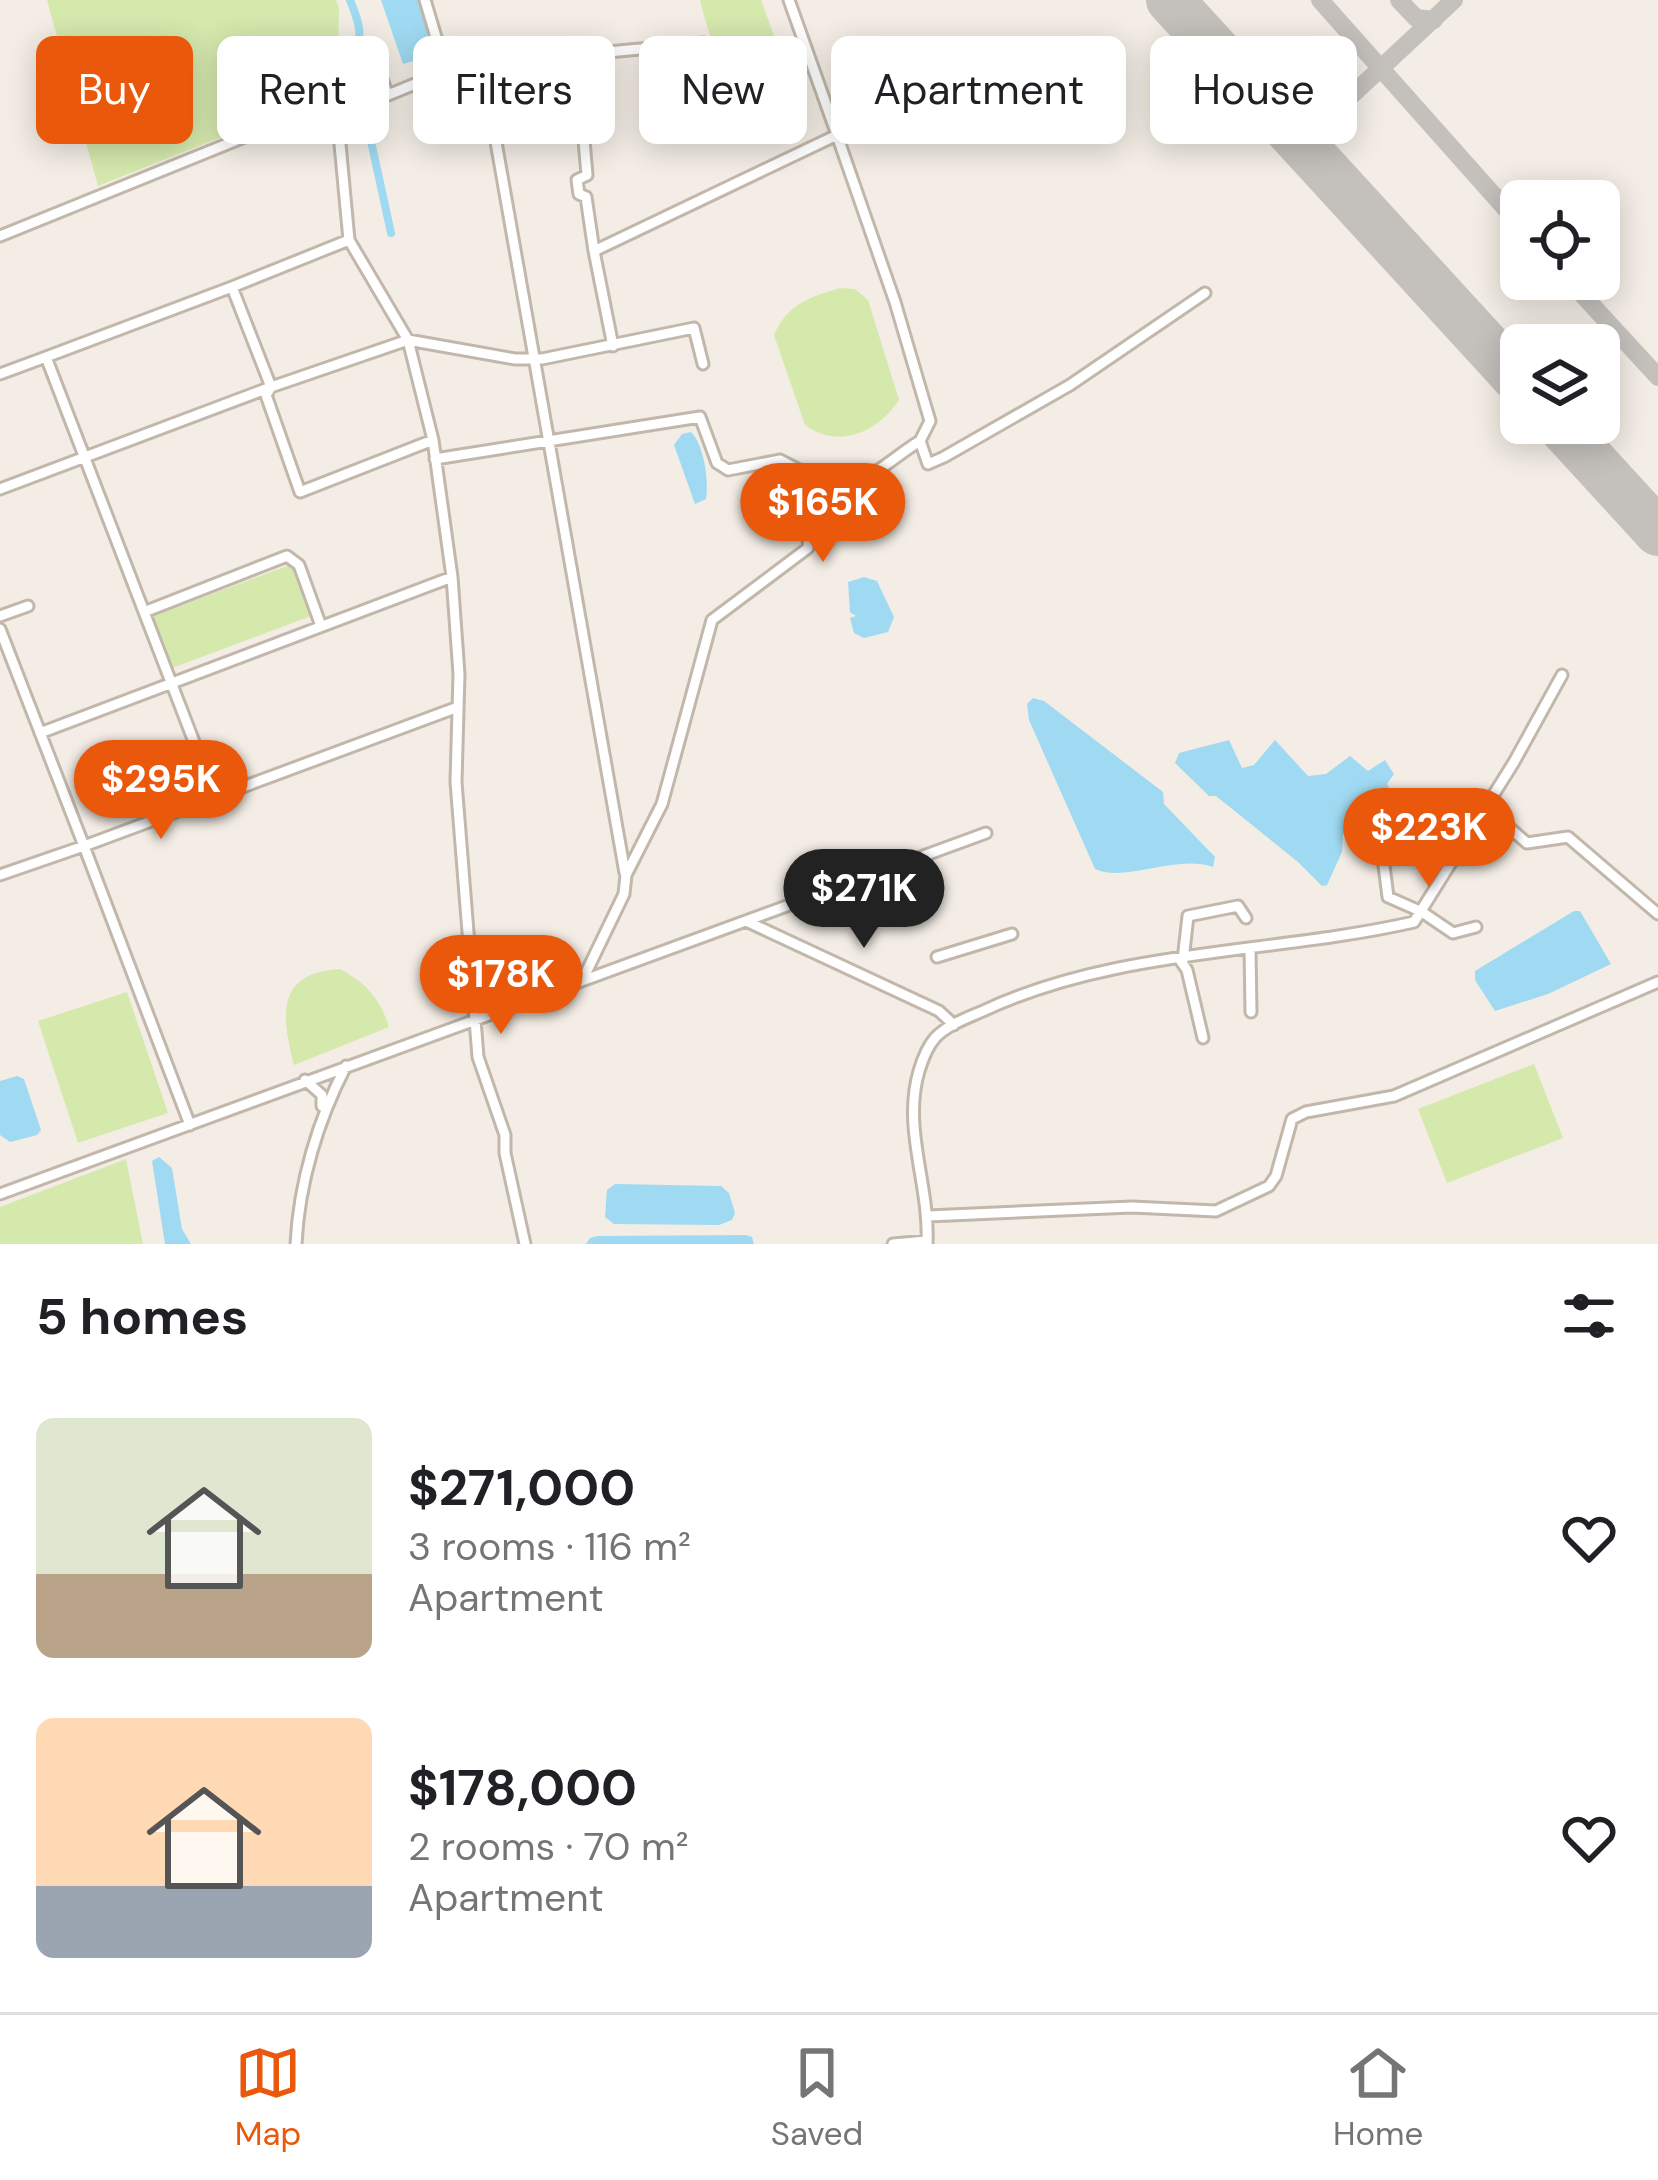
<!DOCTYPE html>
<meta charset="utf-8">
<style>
:root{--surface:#fff;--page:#f6f6f6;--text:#202124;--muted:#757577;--line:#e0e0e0;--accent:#ea580c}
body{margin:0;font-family:"DM Sans",sans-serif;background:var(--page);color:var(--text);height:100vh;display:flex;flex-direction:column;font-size:45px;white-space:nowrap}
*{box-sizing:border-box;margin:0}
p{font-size:39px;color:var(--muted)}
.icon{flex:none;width:66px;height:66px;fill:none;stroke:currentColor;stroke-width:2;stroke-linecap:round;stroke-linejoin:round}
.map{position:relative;height:1244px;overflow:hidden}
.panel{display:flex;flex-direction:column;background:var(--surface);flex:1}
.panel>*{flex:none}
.banner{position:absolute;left:36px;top:36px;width:1587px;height:108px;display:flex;gap:24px}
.buttons{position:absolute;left:1500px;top:180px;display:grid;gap:24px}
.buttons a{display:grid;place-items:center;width:120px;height:120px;border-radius:18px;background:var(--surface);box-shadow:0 6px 30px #0003;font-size:60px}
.price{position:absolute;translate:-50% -102px;padding:0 27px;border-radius:42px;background:var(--accent);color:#fff;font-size:39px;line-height:78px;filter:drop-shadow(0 3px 6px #0008)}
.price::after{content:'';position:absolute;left:50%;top:72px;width:36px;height:27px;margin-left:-18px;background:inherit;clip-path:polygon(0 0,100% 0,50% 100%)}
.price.active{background:#222;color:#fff}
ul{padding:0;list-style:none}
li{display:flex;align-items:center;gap:36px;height:300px;padding:0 36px}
li span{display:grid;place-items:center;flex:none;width:336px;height:240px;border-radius:18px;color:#555}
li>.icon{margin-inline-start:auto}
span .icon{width:144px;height:144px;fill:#fffc;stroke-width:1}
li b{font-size:51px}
h2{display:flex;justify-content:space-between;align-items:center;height:144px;padding:0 36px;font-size:51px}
.tag{padding:0 42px;border-radius:18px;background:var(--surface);box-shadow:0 6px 30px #0003;font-size:42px;line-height:108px}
.tag.active{background:var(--accent);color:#fff}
.dock{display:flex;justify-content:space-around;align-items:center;height:168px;border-top:3px solid var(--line);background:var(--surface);font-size:33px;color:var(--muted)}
.dock a{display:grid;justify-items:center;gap:6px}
.dock .active{color:var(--accent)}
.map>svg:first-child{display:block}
.green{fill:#d5e9ad}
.water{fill:#9fdaf2}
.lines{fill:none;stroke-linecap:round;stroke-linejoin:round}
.canal{stroke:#9fdaf2;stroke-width:8}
.taxiway{stroke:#c4c1bd;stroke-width:18}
.runway{stroke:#c4c1bd;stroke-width:48}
.minor-casing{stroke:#c2b7ab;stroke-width:15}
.minor{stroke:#fff;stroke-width:9}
</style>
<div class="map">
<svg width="1658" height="1244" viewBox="0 0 1658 1244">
<rect width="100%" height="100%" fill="#f3ede5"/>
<!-- green -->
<path class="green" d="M47,0H336L339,8L337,91L98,186Z
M700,0H761L799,104L797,122C786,139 764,147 748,129C735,114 705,23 700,0Z
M840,288L855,289L868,300L899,400C878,432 839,450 805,425L774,335C787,304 810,297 840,288Z
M295,563L314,615L172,668L153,616Z
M340,969C366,983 380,998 389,1027L294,1065C281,1015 276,973 340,969Z
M127,992L168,1113L78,1143L38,1021Z
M1534,1064L1563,1138L1447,1183L1418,1109Z
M126,1159L143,1244H0V1207Z"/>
<!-- water -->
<path class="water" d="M381,0H420L433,55L403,64Z
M691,432C704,445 709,480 706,499L695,504L674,445L682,434Z
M864,577L877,581L894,617L888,632L864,638L854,633L850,618L856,616L850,612L848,582Z
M1033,698L1044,701L1163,792L1164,804L1215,857L1213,867C1176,854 1124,883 1095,869L1029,720L1027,704Z
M1229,740L1242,768L1254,765L1275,740L1308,776L1326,774L1350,756L1368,771L1385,760L1394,774L1387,784L1393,795L1385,799L1373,821L1343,834L1342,852L1327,885L1322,886L1298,862L1216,796H1209L1175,763L1179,753Z
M1574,911H1580L1611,964L1548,994L1495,1011L1475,980V971Z
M17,1076L24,1079L41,1130L37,1135L10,1142L0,1135V1081Z
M159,1157L172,1168L182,1229L191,1244H165L152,1161Z
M615,1184L721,1186L729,1193L735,1213L732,1220L719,1225L614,1224L605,1217L607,1190Z
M746,1235L752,1237L754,1244H586L590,1238L598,1236Z"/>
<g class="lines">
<!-- canal -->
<path class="canal" d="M350,0C360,25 367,42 344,61L342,73L369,132L391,233"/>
<!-- taxiway -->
<path class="taxiway" d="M1320,0L1521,226
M1399,0L1416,18L1434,20
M1273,113L1300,124L1324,121
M1326,170L1320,141L1324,121L1454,0
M1568,279L1658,377"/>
<!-- runway -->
<path class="runway" d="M1170,0L1521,383
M1558,423L1658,532"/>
<defs>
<path id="minor" d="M425,0L446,71
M481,57L625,873
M544,58L704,43
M378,69L388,95L481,57L540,47C550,73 566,73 580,94L587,175L577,180L579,194L586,197L594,251
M837,135L895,302L930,421L920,441
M0,236L331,102L337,112L349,240L408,340L433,440L452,577L459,674L456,782L478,1057L505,1135V1153L525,1244
M232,287L349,240
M613,346L594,251L837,135L789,0
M0,374L46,357L216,799
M433,440L300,492L266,395L271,387L408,340L515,359H542L694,328L703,364
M435,459L700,417L717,463L728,470L780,460L830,486
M0,489L271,387L232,287L46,357
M144,612L287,556L299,565L321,626
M0,616L28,606
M0,629L84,846L0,875
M40,733L452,577
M1487,808L1527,843L1568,837L1658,914
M1383,858L1388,897L1422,912L1453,933L1476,927
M746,921L939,1011L954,1025
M1250,949L1251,1012
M937,957L1012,934
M1180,960L1187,970L1203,1038
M1183,960L1188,916L1238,906L1246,918
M582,981L624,894L626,875L662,804L712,620L808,548L809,528L833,511L830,486C860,492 894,456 920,441L928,464L944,457L1070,385L1205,293
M305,1080L322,1095V1106
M190,1125L84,846L458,707
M0,1194L986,833
M928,1216L1132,1207L1216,1211L1269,1186L1276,1176L1292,1119L1306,1112L1394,1096L1658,982
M296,1244C299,1183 318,1120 346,1066
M893,1244L927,1241
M927,1244C930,1185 902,1129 919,1071C922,1061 928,1046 935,1038C947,1025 967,1018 983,1011C1117,948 1273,954 1414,922L1514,762L1562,675"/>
</defs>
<!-- minor casing -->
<use href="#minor" class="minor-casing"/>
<!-- minor -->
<use href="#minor" class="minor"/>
</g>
</svg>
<div class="buttons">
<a><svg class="icon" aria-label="locate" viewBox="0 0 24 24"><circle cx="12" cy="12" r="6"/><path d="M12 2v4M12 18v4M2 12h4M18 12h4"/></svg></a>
<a><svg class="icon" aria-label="layers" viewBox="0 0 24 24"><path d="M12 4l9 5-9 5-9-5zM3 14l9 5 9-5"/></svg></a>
</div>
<b class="price" style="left:823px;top:565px">$165K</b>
<b class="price" style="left:161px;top:842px">$295K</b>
<b class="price" style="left:1429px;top:890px">$223K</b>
<b class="price active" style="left:864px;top:951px">$271K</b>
<b class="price" style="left:501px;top:1037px">$178K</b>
<div class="banner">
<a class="tag active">Buy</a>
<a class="tag">Rent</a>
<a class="tag">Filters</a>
<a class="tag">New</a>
<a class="tag">Apartment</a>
<a class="tag">House</a>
</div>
</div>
<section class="panel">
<h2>5 homes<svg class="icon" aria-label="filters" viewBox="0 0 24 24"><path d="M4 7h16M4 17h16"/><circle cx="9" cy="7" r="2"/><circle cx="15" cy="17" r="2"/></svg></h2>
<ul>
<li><span style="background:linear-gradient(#dfe7d0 65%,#b9a48a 0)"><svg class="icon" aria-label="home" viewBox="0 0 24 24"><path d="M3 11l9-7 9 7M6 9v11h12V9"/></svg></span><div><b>$271,000</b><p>3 rooms · 116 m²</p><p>Apartment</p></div><svg class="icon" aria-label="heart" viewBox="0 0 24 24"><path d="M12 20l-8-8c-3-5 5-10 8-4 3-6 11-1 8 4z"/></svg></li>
<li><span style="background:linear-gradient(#ffd9b3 70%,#9aa5b1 0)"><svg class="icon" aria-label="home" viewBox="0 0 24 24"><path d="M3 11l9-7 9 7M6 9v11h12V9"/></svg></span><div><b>$178,000</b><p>2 rooms · 70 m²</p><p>Apartment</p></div><svg class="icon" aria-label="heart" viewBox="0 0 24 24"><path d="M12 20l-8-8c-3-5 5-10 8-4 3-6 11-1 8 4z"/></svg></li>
</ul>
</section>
<nav class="dock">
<a class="active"><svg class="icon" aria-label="map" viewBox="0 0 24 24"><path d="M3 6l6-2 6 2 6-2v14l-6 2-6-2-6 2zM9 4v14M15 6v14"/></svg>Map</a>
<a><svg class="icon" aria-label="saved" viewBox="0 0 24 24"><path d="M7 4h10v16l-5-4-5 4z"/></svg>Saved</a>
<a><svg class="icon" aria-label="home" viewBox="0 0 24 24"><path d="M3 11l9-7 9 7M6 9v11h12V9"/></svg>Home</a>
</nav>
